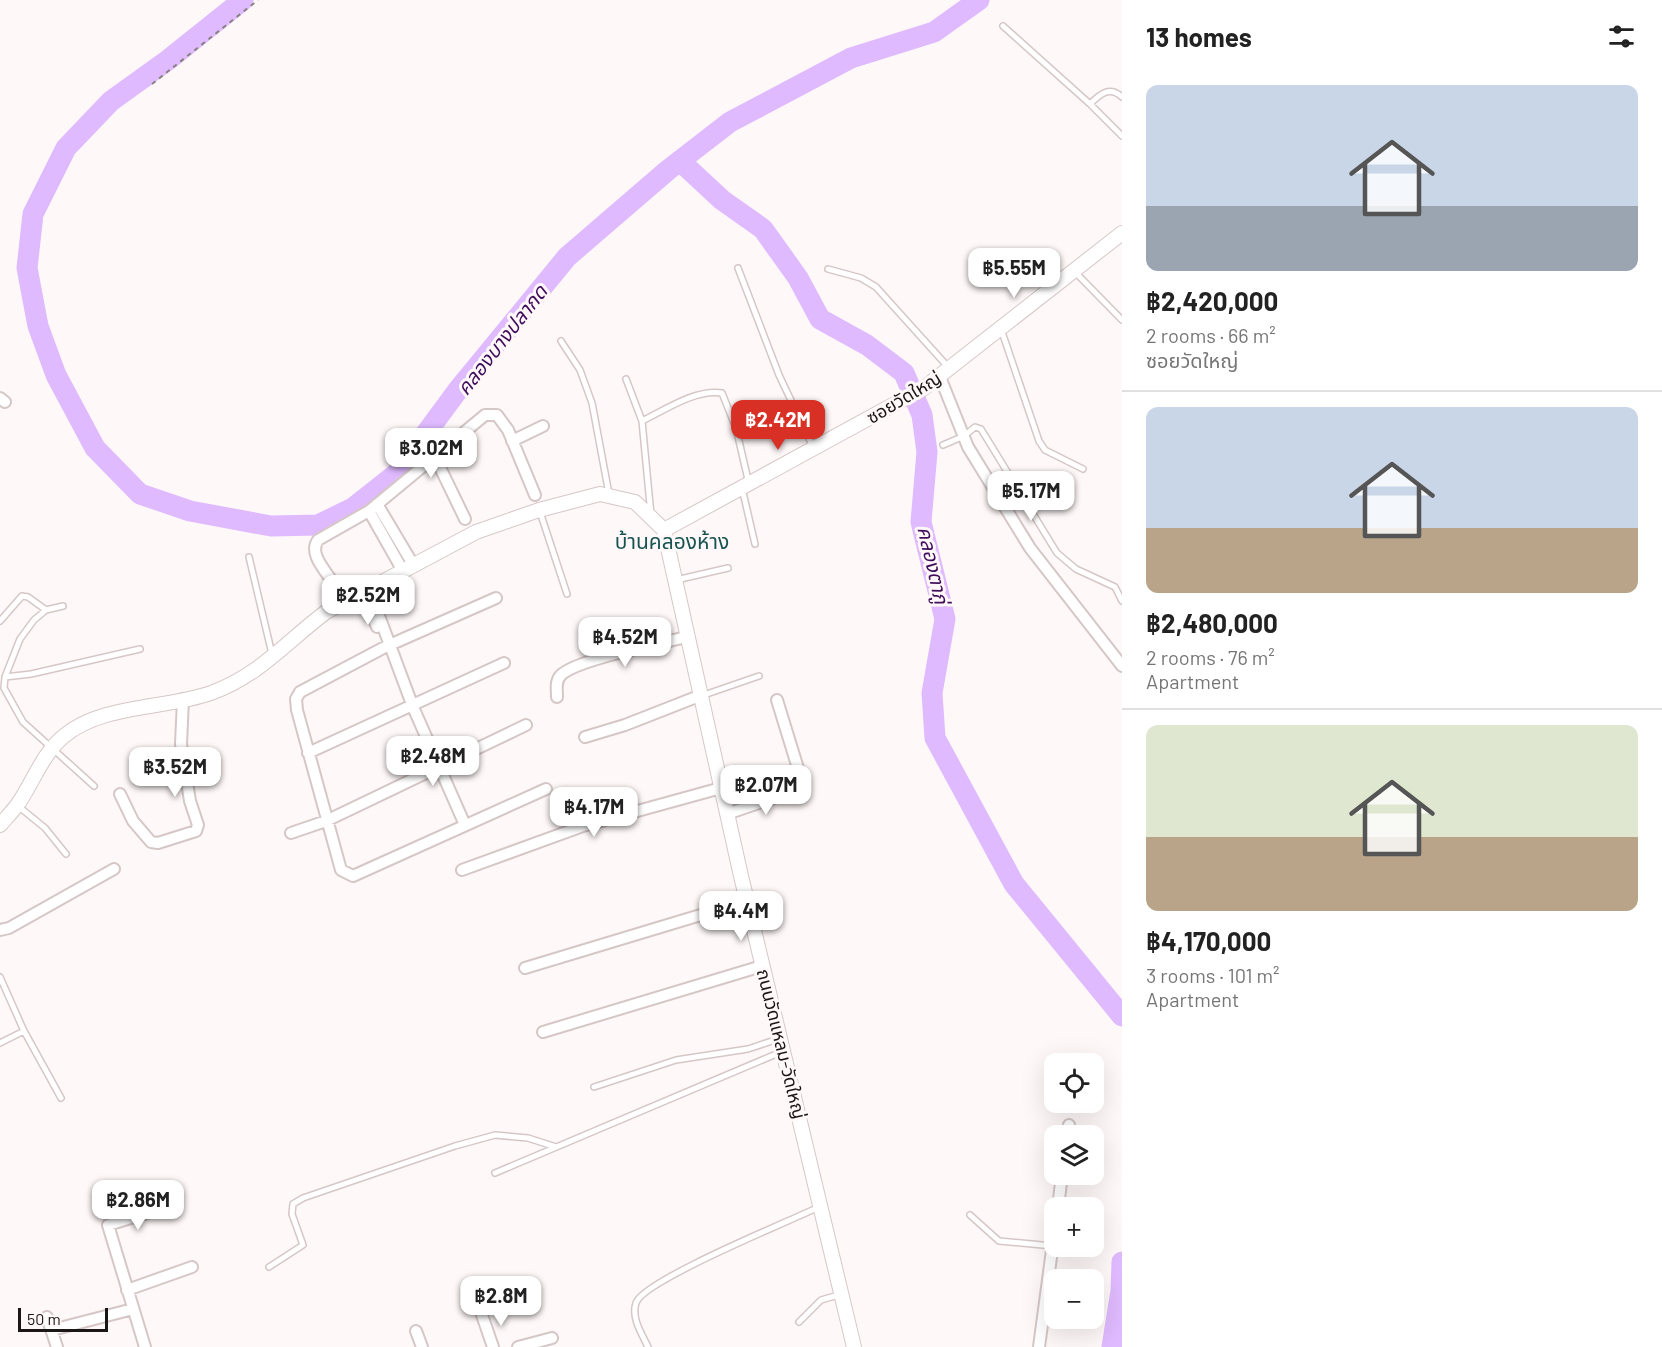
<!DOCTYPE html>
<meta charset="utf-8">
<style>
:root{--surface:#fff;--page:#f2f2f2;--text:#222;--muted:#767676;--line:#e0e0e0;--accent:#d93025}
body{margin:0;font-family:Barlow,"Noto Sans Thai",sans-serif;background:var(--page);color:var(--text);height:100vh;display:flex;flex-direction:column;font-size:22px;white-space:nowrap}
*{box-sizing:border-box;margin:0}
p{font-size:20px;color:var(--muted)}
.icon{flex:none;width:33px;height:33px;fill:none;stroke:currentColor;stroke-width:2;stroke-linecap:round;stroke-linejoin:round}
.map{position:relative;flex:1;overflow:hidden}
.side{display:flex;flex-direction:column;background:var(--surface);width:540px}
.side>*{flex:none}
.buttons{position:absolute;left:1044px;top:1053px;display:grid;gap:12px}
.buttons a{display:grid;place-items:center;width:60px;height:60px;border-radius:12px;background:var(--surface);box-shadow:0 6px 24px #0002;font-size:30px}
.scale{position:absolute;left:18px;bottom:15px;width:90px;box-sizing:border-box;padding-left:6px;border:3px solid #1c1717;border-top:0;font-size:16px;line-height:21px;white-space:nowrap;color:#1c1717;-webkit-text-stroke:4px #fff8f8;paint-order:stroke}
.price{position:absolute;translate:-50% -51px;padding:0 14px;border-radius:12px;background:#fff;color:#222;font-size:20px;line-height:39px;filter:drop-shadow(0 2px 3px #0008)}
.price::after{content:'';position:absolute;left:50%;top:36px;width:18px;height:14px;margin-left:-9px;background:inherit;clip-path:polygon(0 0,100% 0,50% 100%)}
.price.on{background:var(--accent);color:#fff}
ul{padding:0;list-style:none}
li{display:grid;align-content:center;gap:12px;height:318px;padding:0 24px}
li+li{border-top:2px solid var(--line)}
li span{display:grid;place-items:center;height:186px;border-radius:12px;color:#555}
li>.icon{margin-inline-start:auto}
span .icon{width:108px;height:108px;fill:#fffc;stroke-width:1}
li b{font-size:26px}
h2{display:flex;justify-content:space-between;align-items:center;height:72px;padding:0 24px;font-size:26px}
main{display:flex;flex:1;min-height:0}
.map>svg:first-child{display:block}
.lines{fill:none;stroke-linecap:round;stroke-linejoin:round}
.river{stroke:#dfbafe;stroke-width:21}
.service-casing{stroke:#d6c7c7;stroke-width:8}
.minor-casing{stroke:#d6c7c7;stroke-width:14}
.tertiary-casing{stroke:#d6c7c7;stroke-width:16}
.path{stroke:#888282;stroke-width:2;stroke-dasharray:4.5 4.5;stroke-linecap:butt}
.service{stroke:#fff;stroke-width:5}
.minor{stroke:#fff;stroke-width:10}
.tertiary{stroke:#fff;stroke-width:14}
.labels{text-anchor:middle;stroke-width:6;stroke-linejoin:round;paint-order:stroke}
.street-label{font-size:18px;fill:#1c1717;stroke:#fff8f8}
.water-label{font-size:20px;font-style:italic;fill:#3f0d5b;stroke:#fff8f8}
.quarter-label{font-size:21px;fill:#185451;stroke:#fff8f8}
</style>
<main>
<div class="map">
<svg width="1122" height="1347" viewBox="0 0 1122 1347">
<rect width="100%" height="100%" fill="#fff8f8"/>
<g class="lines">
<!-- river -->
<path class="river" d="M243,0L168,60L111,101L66,148L33,214L27,268L38,326L56,375L95,448L140,494L190,511L271,526L318,525L353,508L396,474L458,390L567,257L668,170L730,122L851,58L934,32L979,0
M680,161L722,200L763,229L798,278L820,319L867,345L904,373L922,415L927,452L921,522L945,619L932,693L935,738L1014,884L1122,1016
M1112,1347L1121,1291L1122,1262"/>
<defs>
<path id="service" d="M1003,26L1090,104
M1122,97C1110,86 1101,93 1090,104L1122,136
M738,268L779,375L813,447
M828,269L861,278L876,287L949,368
M1074,271L1122,320
M1001,329L1039,441L1045,450L1083,469
M561,341L580,370L592,403L609,494
M626,379L642,421L651,515
M642,421C665,410 695,389 722,393L736,428L749,484
M943,445L964,436L975,427L981,429L1057,553L1076,569L1115,587L1122,601
M742,488L755,544
M540,512L567,594
M249,557L272,654
M676,580L728,568
M63,606L46,610L34,620L20,639L5,677L4,688L23,722L94,786
M0,621L22,596L28,597L46,610
M5,677L31,674L140,649
M701,696L759,676
M18,806L45,828L66,854
M0,977L24,1031L0,1043
M24,1031L61,1098
M594,1087L676,1060L748,1049L778,1039
M495,1173L781,1052
M970,1215L999,1241L1053,1246
M269,1267L303,1245L292,1214L293,1204L303,1198L455,1146L495,1135L528,1138L556,1147
M799,1322L821,1300L842,1294
M648,1347C642,1334 631,1318 636,1303C642,1281 790,1221 819,1207"/>
<path id="minor" d="M940,377L968,447L1030,548L1122,666
M0,398L5,402
M512,441L543,426
M435,457L465,519
M377,504L414,566
M369,511L403,571
M334,584C326,571 308,554 318,540L369,511L485,415H497L508,430L535,495
M369,589L413,707L465,825
M362,593L377,627
M496,598L385,647L300,692L296,699L297,710L341,870L353,876L546,789
M557,697C557,689 555,681 561,675C578,659 660,644 686,637
M585,737L625,725L699,696
M308,753L504,663
M120,794L133,821L151,842L158,843L196,831L198,825L190,801L181,744L183,699
M727,814L796,790L801,778L777,700
M291,833L326,821L526,725
M462,870L583,826L721,788
M0,930L9,928L114,869
M525,968L747,901
M543,1032L762,966
M1068,1136L1069,1125
M1058,1208L1062,1174
M127,1290L192,1267
M482,1315L493,1347
M47,1317L57,1347
M52,1330L133,1309
M416,1331L422,1347
M145,1347L108,1225L160,1209
M518,1347L552,1338
M1039,1347L1054,1235"/>
<path id="tertiary" d="M664,530L924,388L1122,233
M0,825C6,818 13,811 18,804C33,782 43,753 64,736C102,704 166,709 211,693C260,675 286,642 326,612L476,532L539,510L600,494L635,502L664,530L741,876L854,1347"/>
</defs>
<!-- service casing -->
<use href="#service" class="service-casing"/>
<!-- minor casing -->
<use href="#minor" class="minor-casing"/>
<!-- tertiary casing -->
<use href="#tertiary" class="tertiary-casing"/>
<!-- path -->
<path class="path" d="M152,84L258,0"/>
<!-- service -->
<use href="#service" class="service"/>
<!-- minor -->
<use href="#minor" class="minor"/>
<!-- tertiary -->
<use href="#tertiary" class="tertiary"/>
</g>
<g class="labels">
<!-- street labels -->
<g class="street-label">
<text transform="translate(904 398) rotate(-31)" y="6">ซอยวัดใหญ่</text>
<text transform="translate(781 1044) rotate(76)" y="6">ถนนวัดแหลม-วัดใหญ่</text>
</g>
<!-- water labels -->
<g class="water-label">
<text transform="translate(502 340) rotate(-52)" y="7">คลองบางปลากด</text>
<text transform="translate(933 565) rotate(77)" y="7">คลองตาภู่</text>
</g>
<!-- quarter labels -->
<g class="quarter-label">
<text x="672" y="549">บ้านคลองห้าง</text>
</g>
</g>
</svg>
<div class="buttons">
<a><svg class="icon" aria-label="locate" viewBox="0 0 24 24"><circle cx="12" cy="12" r="6"/><path d="M12 2v4M12 18v4M2 12h4M18 12h4"/></svg></a>
<a><svg class="icon" aria-label="layers" viewBox="0 0 24 24"><path d="M12 4l9 5-9 5-9-5zM3 14l9 5 9-5"/></svg></a>
<a>+</a>
<a>−</a>
</div>
<div class="scale">50 m</div>
<b class="price" style="left:1014px;top:299px">฿5.55M</b>
<b class="price on" style="left:778px;top:451px">฿2.42M</b>
<b class="price" style="left:431px;top:479px">฿3.02M</b>
<b class="price" style="left:1031px;top:522px">฿5.17M</b>
<b class="price" style="left:368px;top:626px">฿2.52M</b>
<b class="price" style="left:625px;top:668px">฿4.52M</b>
<b class="price" style="left:433px;top:787px">฿2.48M</b>
<b class="price" style="left:175px;top:798px">฿3.52M</b>
<b class="price" style="left:766px;top:816px">฿2.07M</b>
<b class="price" style="left:594px;top:838px">฿4.17M</b>
<b class="price" style="left:741px;top:942px">฿4.4M</b>
<b class="price" style="left:138px;top:1231px">฿2.86M</b>
<b class="price" style="left:501px;top:1327px">฿2.8M</b>
</div>
<section class="side">
<h2>13 homes<svg class="icon" aria-label="filters" viewBox="0 0 24 24"><path d="M4 7h16M4 17h16"/><circle cx="9" cy="7" r="2"/><circle cx="15" cy="17" r="2"/></svg></h2>
<ul>
<li><span style="background:linear-gradient(#c9d6e8 65%,#9aa5b1 0)"><svg class="icon" aria-label="home" viewBox="0 0 24 24"><path d="M3 11l9-7 9 7M6 9v11h12V9"/></svg></span><div><b>฿2,420,000</b><p>2 rooms · 66 m²</p><p>ซอยวัดใหญ่</p></div></li>
<li><span style="background:linear-gradient(#c9d6e8 65%,#b9a48a 0)"><svg class="icon" aria-label="home" viewBox="0 0 24 24"><path d="M3 11l9-7 9 7M6 9v11h12V9"/></svg></span><div><b>฿2,480,000</b><p>2 rooms · 76 m²</p><p>Apartment</p></div></li>
<li><span style="background:linear-gradient(#dfe7d0 60%,#b9a48a 0)"><svg class="icon" aria-label="home" viewBox="0 0 24 24"><path d="M3 11l9-7 9 7M6 9v11h12V9"/></svg></span><div><b>฿4,170,000</b><p>3 rooms · 101 m²</p><p>Apartment</p></div></li>
</ul>
</section>
</main>
